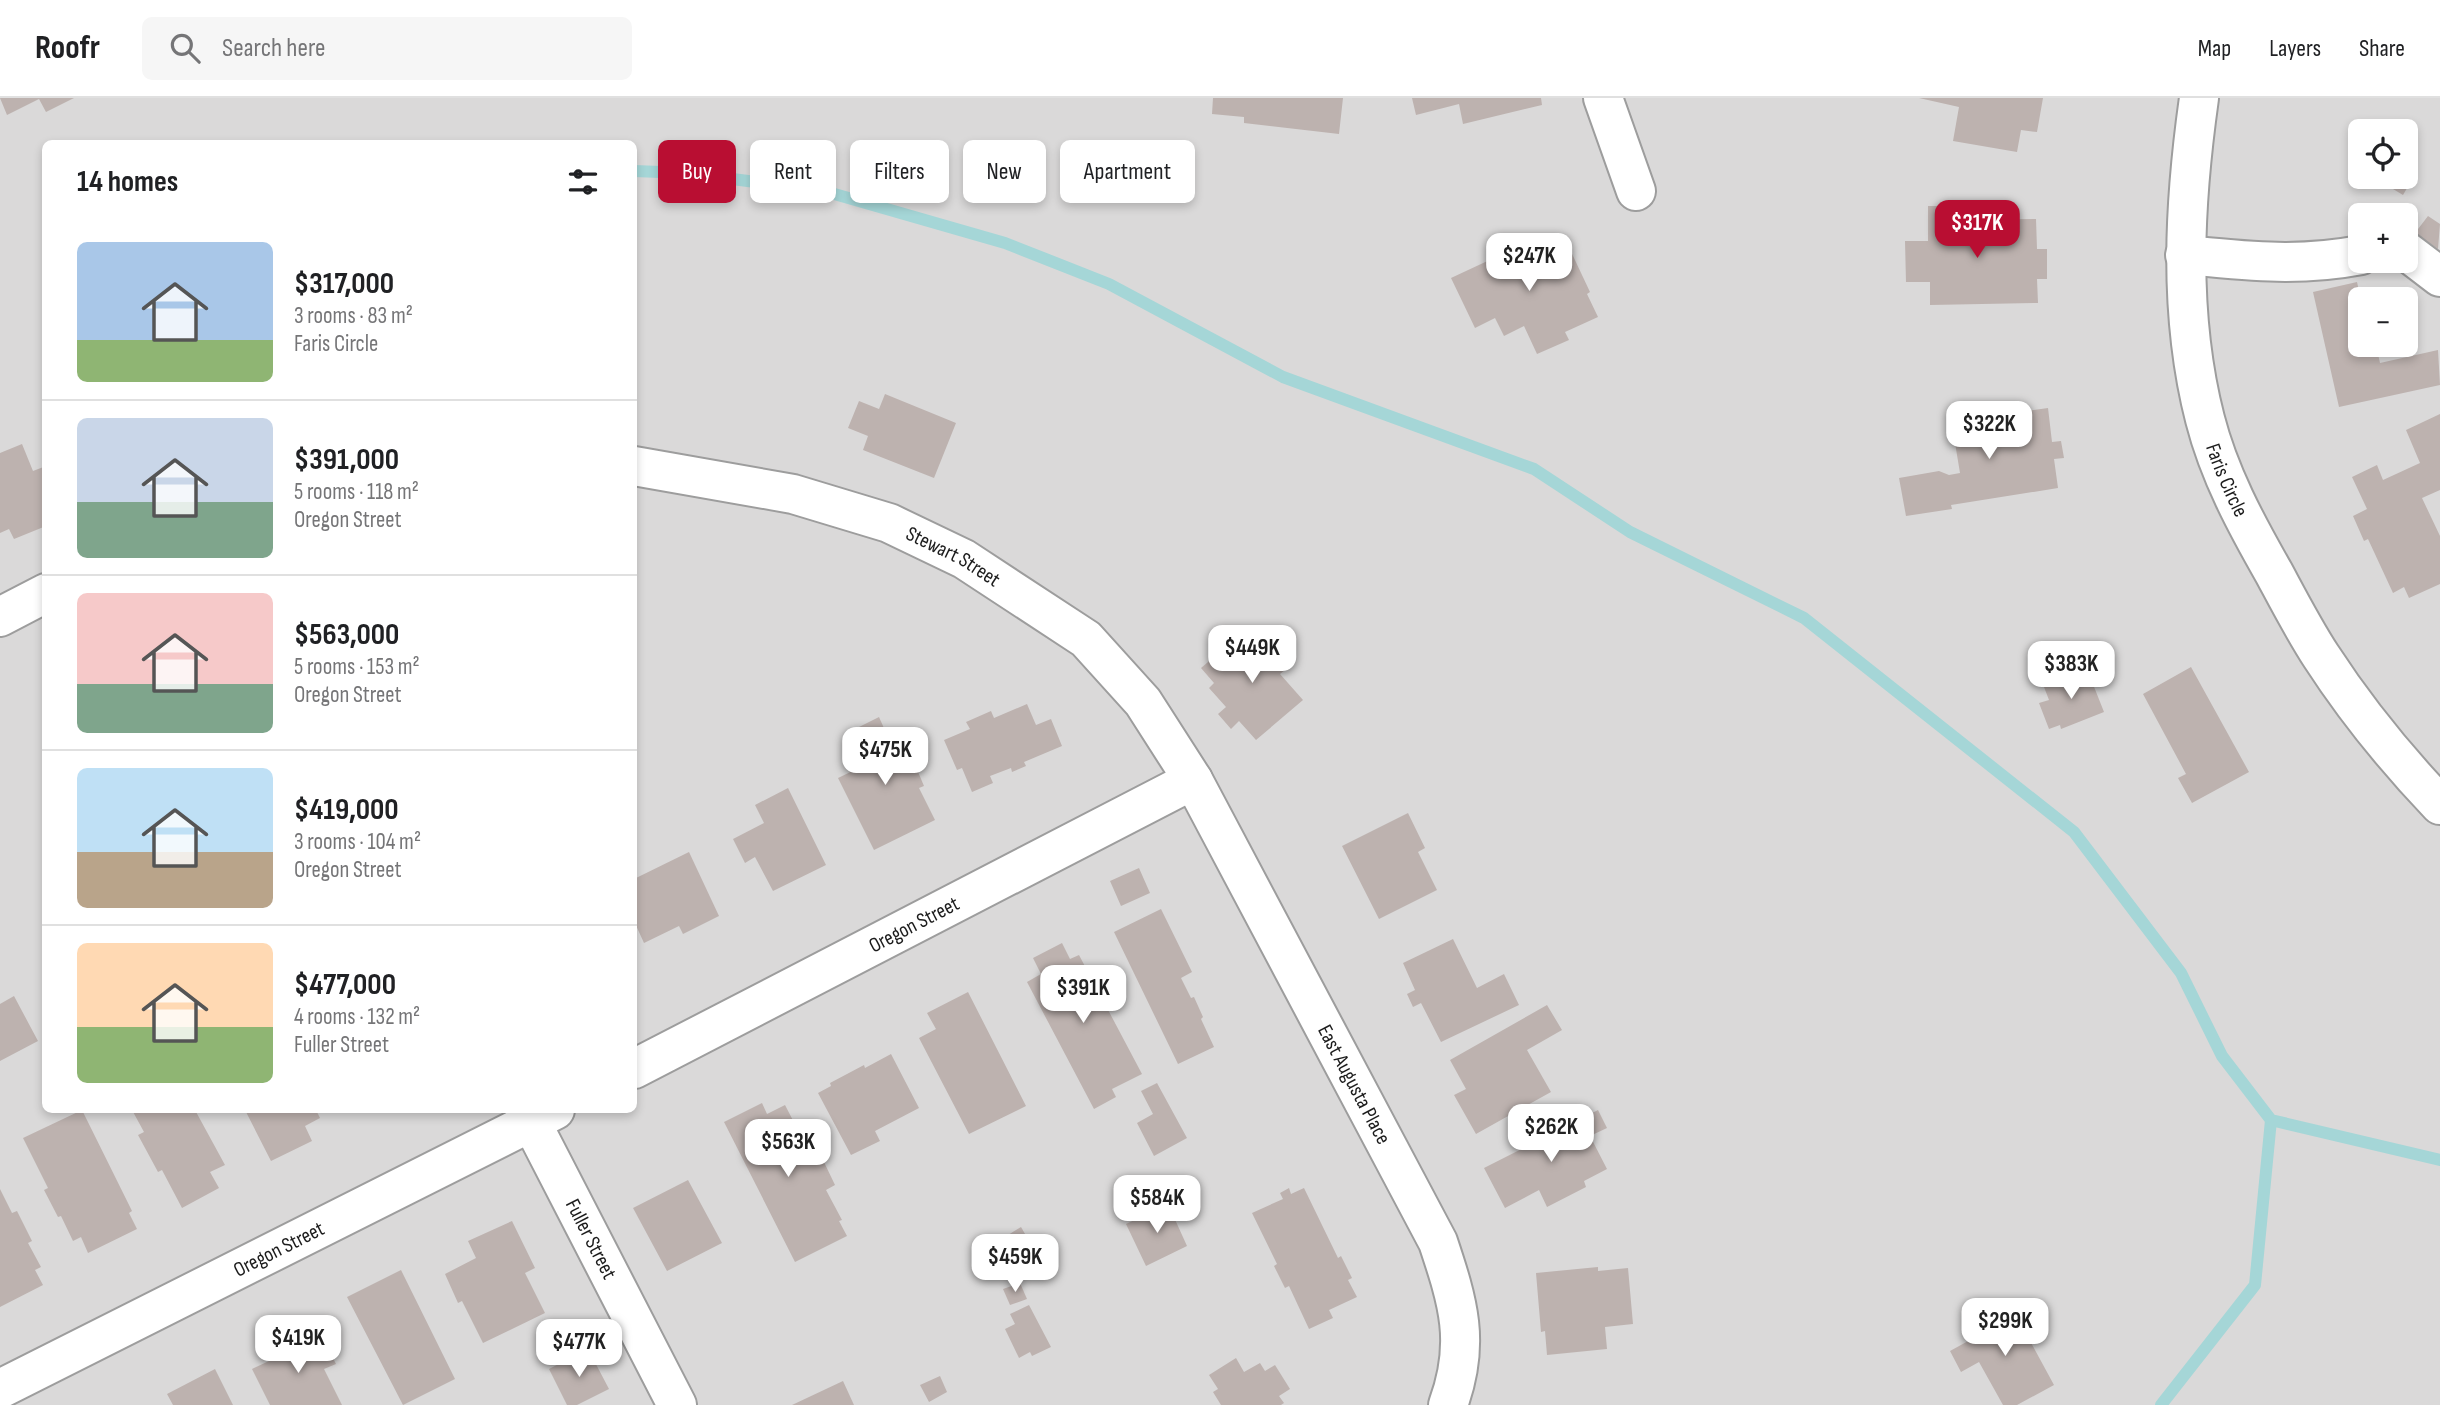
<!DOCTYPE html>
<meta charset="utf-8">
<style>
:root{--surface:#fff;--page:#f6f6f6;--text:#202124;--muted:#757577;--line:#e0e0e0;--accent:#b90e32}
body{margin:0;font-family:"Sofia Sans Condensed",sans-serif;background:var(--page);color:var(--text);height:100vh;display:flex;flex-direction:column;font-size:26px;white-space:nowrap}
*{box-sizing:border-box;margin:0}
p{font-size:23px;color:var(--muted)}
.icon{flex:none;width:38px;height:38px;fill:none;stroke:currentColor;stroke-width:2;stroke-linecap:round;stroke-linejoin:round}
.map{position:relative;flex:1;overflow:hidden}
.side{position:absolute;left:42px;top:42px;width:595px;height:973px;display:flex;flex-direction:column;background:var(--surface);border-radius:10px;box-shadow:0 4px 10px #0003}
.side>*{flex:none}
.top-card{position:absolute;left:658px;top:42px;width:665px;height:63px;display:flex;gap:14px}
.buttons{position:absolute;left:2348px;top:21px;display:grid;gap:14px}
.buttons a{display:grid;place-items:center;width:70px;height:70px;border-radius:10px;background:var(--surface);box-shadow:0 4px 10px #0003;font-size:35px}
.price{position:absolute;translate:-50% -60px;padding:0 16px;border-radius:14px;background:#fff;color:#222;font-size:23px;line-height:46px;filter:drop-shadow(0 2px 4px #0008)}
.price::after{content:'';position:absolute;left:50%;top:42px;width:21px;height:16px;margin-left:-10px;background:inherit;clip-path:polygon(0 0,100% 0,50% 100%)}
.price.current{background:var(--accent);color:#fff}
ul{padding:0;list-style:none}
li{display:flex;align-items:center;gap:21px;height:175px;padding:0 35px}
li+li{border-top:2px solid var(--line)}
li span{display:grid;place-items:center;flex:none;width:196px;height:140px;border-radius:10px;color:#555}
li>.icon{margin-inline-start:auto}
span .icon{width:84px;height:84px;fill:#fffc;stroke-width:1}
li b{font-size:30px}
h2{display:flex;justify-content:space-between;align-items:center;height:84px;padding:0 35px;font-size:30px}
.chip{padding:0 24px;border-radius:10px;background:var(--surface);box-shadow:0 4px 10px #0003;font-size:24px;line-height:63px}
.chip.current{background:var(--accent);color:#fff}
header{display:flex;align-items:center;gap:42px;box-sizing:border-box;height:98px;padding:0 35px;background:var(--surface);border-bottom:2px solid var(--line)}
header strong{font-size:33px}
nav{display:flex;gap:38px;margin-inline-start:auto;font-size:24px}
.search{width:490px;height:63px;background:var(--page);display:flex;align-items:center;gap:18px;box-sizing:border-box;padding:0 24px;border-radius:10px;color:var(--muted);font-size:26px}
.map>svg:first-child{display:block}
.residential{fill:#dad9d9;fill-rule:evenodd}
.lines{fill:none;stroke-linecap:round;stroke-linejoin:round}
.stream{stroke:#a5d6d7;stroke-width:12}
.building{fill:#bdb2af}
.minor-casing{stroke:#9d9d9d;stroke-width:42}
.minor{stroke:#fff;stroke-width:38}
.labels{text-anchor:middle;stroke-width:5;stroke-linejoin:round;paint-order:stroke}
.street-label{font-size:21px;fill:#1c1c1c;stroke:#fff}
</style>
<header>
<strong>Roofr</strong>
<div class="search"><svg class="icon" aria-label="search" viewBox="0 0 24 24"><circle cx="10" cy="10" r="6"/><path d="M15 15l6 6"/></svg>Search here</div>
<nav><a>Map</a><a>Layers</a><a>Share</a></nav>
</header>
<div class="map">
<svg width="2440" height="1307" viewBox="0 0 2440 1307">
<rect width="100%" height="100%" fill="#ede7e2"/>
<!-- residential -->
<path class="residential" d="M0,0H2440V1307H0ZM2361,33H2406V79H2361ZM46,46H634V1012H46ZM2361,117H2406V163H2361ZM2361,201H2406V247H2361Z"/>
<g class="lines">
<!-- stream -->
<path class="stream" d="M634,73L687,75L824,93L1005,145L1109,186L1283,279L1534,371L1630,434L1804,520L2074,734L2181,875L2222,958L2271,1022L2440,1062
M2161,1307L2255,1187L2271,1022"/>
</g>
<!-- building -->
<path class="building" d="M0,0H74L46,14L39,1L7,17Z
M1213,0H1343L1339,36L1244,25V19L1212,16Z
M1412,0H1541L1542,7L1463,26L1459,6L1416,17Z
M1919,0H2043L2037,34L2021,32L2017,54L1953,43L1959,9Z
M2406,76L2413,80L2403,97L2388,88L2393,79H2406Z
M1928,108H1955V122L2036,121L2037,151H2047V181H2037L2038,205L1930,207V184H1906L1905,143H1928Z
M2428,118L2440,126L2438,151L2415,135Z
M1541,138L1547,152L1566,143L1590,194L1587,196L1598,219L1565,234L1569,242L1537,256L1524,228L1504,238L1495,220L1475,230L1451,180Z
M2357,184L2361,202V247H2376L2380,265L2438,252L2440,287L2339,309L2313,194Z
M885,296L956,325L934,380L863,352L868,338L848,330L859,303L879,311Z
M1981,305L1984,319L2048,310L2052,344L2061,343L2064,360L2054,361L2058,390L1951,407L1952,411L1906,418L1899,380L1939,373L1949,377L1960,375L1949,309Z
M2440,316V392L2422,400L2440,438V486L2409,500L2404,489L2393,495L2368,441L2364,443L2353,418L2367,411L2352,379L2377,367L2383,382L2420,365L2406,332Z
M22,346L33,373L46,368V428L14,441L9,431L0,435V355Z
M1241,536L1254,551L1267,539L1291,567L1280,576L1303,602L1256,642L1239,623L1231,631L1218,616L1226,609L1209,590L1214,585L1201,570Z
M2191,569L2249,674L2192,705L2178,680L2186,676L2143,596Z
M2087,571L2104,614L2061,631L2060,627L2049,631L2039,605L2049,602L2044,589Z
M1027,606L1036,627L1051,621L1062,648L1024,664L1026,668L1012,674L1011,670L990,678L993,685L972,694L962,670L957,672L944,642L970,631L966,624L991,613L994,620Z
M879,619L891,646L908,638L913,648L908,650L924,688L919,690L935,722L874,752L838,680L865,667L849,634Z
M788,690L826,767L773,793L755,759L745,765L733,741L764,725L755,707Z
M1408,715L1425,750L1418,754L1437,792L1379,821L1342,748Z
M689,754L719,818L683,836L679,828L644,845L634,823V781Z
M1139,770L1150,795L1121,808L1110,783Z
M1161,811L1192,874L1181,880L1191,900L1194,899L1203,919L1201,921L1214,949L1178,966L1114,834Z
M1453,841L1477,890L1504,876L1519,907L1441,944L1421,905L1413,909L1407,896L1415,892L1403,865Z
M1062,845L1070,861L1079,857L1142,976L1112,991L1116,999L1094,1011L1027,884L1041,876L1033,860Z
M968,894L1026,1008L969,1036L919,940L936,931L927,915Z
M14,898L38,943L0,963V906Z
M1547,907L1562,932L1527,952L1551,994L1476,1036L1454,997L1466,991L1450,962Z
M891,956L919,1010L875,1033L880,1043L851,1057L818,995L831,988L830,985L864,967L865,970Z
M1157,985L1187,1040L1154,1058L1137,1025L1153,1016L1141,993Z
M762,1005L767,1016L785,1007L815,1065L823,1062L835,1087L826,1092L842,1122L839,1123L847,1138L795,1164L724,1024Z
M82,1012L132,1113L129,1115L137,1131L88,1155L81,1139L73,1143L61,1118L58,1119L44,1092L48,1090L23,1040Z
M132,1012H195L225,1067L210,1074L219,1090L182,1110L162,1072L158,1074L138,1037L144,1034Z
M245,1012H316L320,1020L305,1028L312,1043L271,1063Z
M1598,1012L1607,1030L1590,1038L1607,1071L1584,1083L1586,1089L1547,1109L1539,1092L1505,1110L1484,1070Z
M688,1082L722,1145L667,1173L633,1110Z
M1289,1090L1291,1096L1304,1090L1338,1160L1341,1158L1352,1180L1348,1182L1357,1199L1329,1212L1333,1220L1309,1231L1289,1188L1285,1190L1274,1168L1277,1166L1252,1115L1283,1101L1280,1095Z
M0,1091L12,1115L17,1113L32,1143L28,1145L41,1169L35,1172L43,1187L0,1209Z
M1168,1106L1187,1148L1146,1168L1126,1126Z
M512,1123L535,1170L525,1175L545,1215L483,1245L462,1203L458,1205L445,1176L476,1160L468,1143Z
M1021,1129L1032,1148L1020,1156L1008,1137Z
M1598,1169V1173L1628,1170L1633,1226L1605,1229L1607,1251L1547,1257L1545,1233L1541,1234L1536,1175Z
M401,1172L455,1281L403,1307L347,1199Z
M1020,1185L1027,1201L1010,1207L1003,1191Z
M1029,1207L1051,1249L1032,1258L1030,1254L1019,1260L1005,1231L1015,1226L1010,1216Z
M2011,1208L2054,1287L2017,1307H2003L1979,1264L1961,1274L1950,1253L1970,1242L1965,1233Z
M321,1236L336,1266L324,1271L342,1307H270L252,1271L269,1263L265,1254L286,1244L290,1252Z
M588,1251L609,1291L577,1307H567L549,1271Z
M1236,1260L1244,1274L1260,1265L1265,1273L1275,1267L1290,1291L1279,1298L1284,1305L1281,1307H1221L1213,1294L1218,1291L1209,1277Z
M215,1271L233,1307H173L167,1296Z
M940,1278L947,1294L929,1304L920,1287Z
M843,1283L854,1307H792Z"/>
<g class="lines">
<defs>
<g id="minor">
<path d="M1603,0L1636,93"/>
<path id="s1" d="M2199,0C2184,106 2178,216 2205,321C2219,376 2246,426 2274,475C2289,503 2304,532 2321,558C2356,612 2396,661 2440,707"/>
<path d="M2406,153L2440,179"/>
<path d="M2185,157C2247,163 2298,169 2361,157"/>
<path id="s2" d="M634,368L793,396L889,425L964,461L1086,541L1143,604L1193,682L1438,1144C1458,1204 1471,1245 1448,1307"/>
<path d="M0,519L46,495"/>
<path id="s3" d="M634,971L1193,682"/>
<path id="s4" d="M525,1012L677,1307"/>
<path id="s5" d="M0,1291L555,1012"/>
</g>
</defs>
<!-- minor casing -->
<use href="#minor" class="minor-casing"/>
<!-- minor -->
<use href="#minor" class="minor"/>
</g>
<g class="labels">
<!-- street labels -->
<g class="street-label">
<text dy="7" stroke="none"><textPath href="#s1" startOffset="388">Faris Circle</textPath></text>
<text dy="7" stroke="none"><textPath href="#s2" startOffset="334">Stewart Street</textPath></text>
<text dy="7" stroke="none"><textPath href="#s3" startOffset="315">Oregon Street</textPath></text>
<text dy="7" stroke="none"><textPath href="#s2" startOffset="1013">East Augusta Place</textPath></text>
<text dy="7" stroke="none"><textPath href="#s4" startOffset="145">Fuller Street</textPath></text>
<text dy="7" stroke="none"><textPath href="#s5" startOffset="312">Oregon Street</textPath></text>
</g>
</g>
</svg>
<div class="buttons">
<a><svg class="icon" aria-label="locate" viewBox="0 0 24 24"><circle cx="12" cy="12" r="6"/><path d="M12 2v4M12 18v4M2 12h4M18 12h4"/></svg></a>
<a>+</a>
<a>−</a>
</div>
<b class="price current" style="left:1977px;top:162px">$317K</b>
<b class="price" style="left:1529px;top:195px">$247K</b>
<b class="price" style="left:1989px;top:363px">$322K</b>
<b class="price" style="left:1252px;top:587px">$449K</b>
<b class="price" style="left:2071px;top:603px">$383K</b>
<b class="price" style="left:885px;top:689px">$475K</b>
<b class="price" style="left:1083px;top:927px">$391K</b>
<b class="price" style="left:1551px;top:1066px">$262K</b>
<b class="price" style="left:788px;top:1081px">$563K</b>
<b class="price" style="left:1157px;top:1137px">$584K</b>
<b class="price" style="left:1015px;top:1196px">$459K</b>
<b class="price" style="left:2005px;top:1260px">$299K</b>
<b class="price" style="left:298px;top:1277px">$419K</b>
<b class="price" style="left:579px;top:1281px">$477K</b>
<div class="top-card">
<a class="chip current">Buy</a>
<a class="chip">Rent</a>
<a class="chip">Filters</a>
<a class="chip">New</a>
<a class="chip">Apartment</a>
</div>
<section class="side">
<h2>14 homes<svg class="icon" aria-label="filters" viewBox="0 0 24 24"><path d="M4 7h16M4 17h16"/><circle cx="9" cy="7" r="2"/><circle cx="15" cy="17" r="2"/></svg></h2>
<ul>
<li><span style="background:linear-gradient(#a9c7e8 70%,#8fb573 0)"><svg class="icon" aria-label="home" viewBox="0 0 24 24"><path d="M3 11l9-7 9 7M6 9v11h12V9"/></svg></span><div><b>$317,000</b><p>3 rooms · 83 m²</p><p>Faris Circle</p></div></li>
<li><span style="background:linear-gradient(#c9d6e8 60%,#7fa58c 0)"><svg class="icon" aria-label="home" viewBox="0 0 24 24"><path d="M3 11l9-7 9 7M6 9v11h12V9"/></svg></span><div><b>$391,000</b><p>5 rooms · 118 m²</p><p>Oregon Street</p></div></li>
<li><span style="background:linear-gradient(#f6c9c9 65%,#7fa58c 0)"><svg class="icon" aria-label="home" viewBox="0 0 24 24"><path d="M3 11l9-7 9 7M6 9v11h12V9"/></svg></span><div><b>$563,000</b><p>5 rooms · 153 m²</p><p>Oregon Street</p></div></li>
<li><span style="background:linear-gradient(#bfe0f5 60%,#b9a48a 0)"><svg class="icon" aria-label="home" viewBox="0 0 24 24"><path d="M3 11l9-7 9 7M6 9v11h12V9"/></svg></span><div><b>$419,000</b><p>3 rooms · 104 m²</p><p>Oregon Street</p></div></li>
<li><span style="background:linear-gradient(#ffd9b3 60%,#8fb573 0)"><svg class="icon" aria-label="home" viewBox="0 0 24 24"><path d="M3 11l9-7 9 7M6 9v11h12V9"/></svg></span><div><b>$477,000</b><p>4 rooms · 132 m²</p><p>Fuller Street</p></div></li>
</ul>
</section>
</div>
